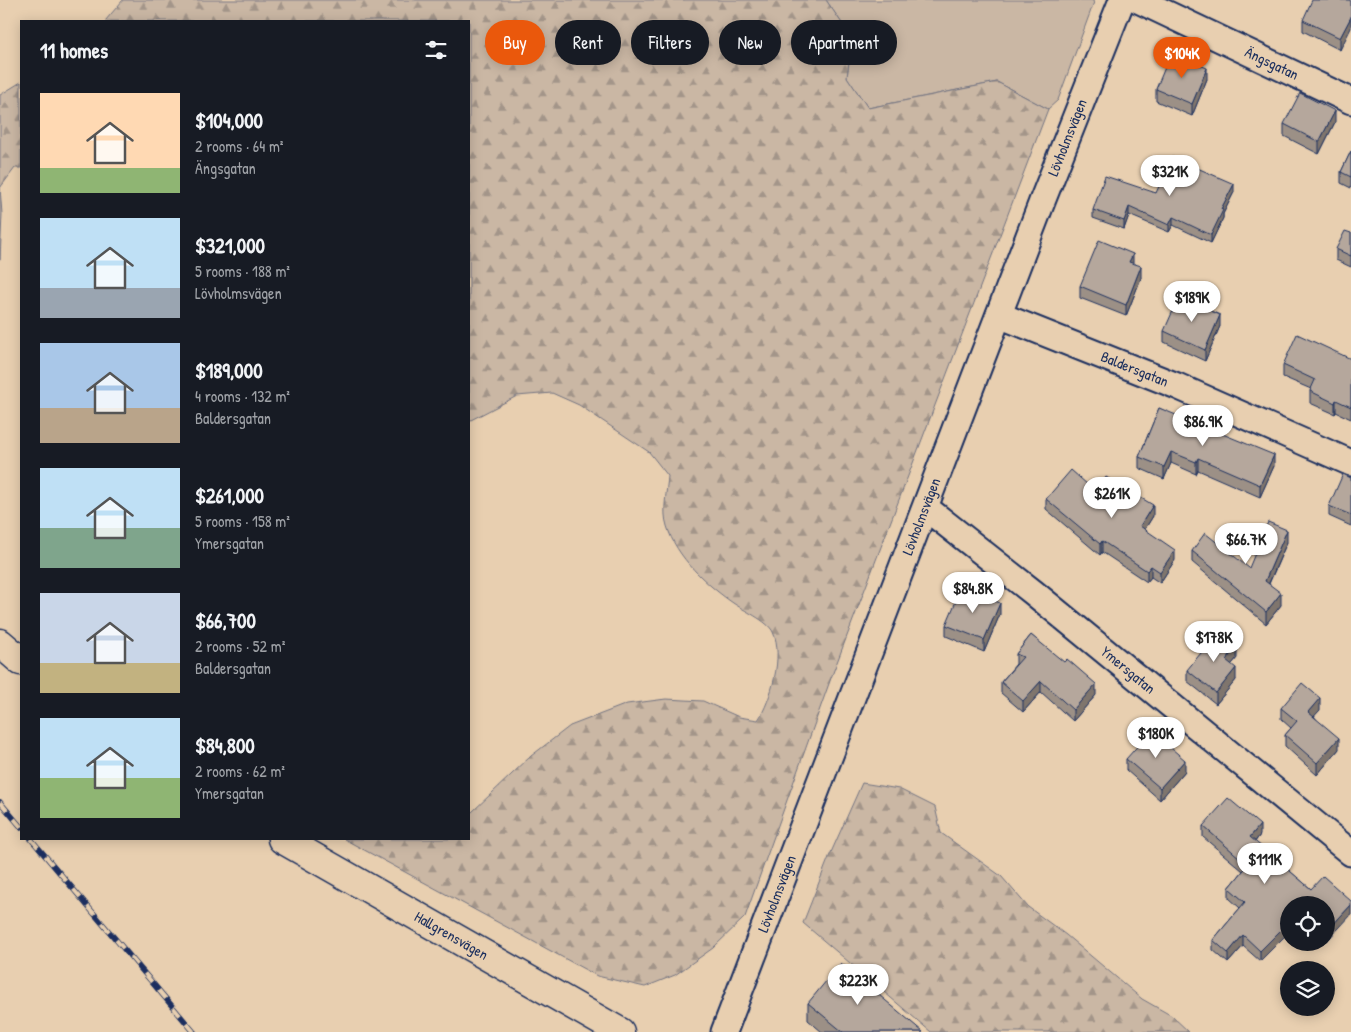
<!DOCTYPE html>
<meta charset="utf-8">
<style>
:root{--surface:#171b24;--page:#20242c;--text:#f1f3f6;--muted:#9ea1a6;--accent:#ea580c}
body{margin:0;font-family:"Patrick Hand",sans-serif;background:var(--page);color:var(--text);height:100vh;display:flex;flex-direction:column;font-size:19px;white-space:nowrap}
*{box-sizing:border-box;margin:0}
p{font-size:16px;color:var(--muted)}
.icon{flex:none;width:28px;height:28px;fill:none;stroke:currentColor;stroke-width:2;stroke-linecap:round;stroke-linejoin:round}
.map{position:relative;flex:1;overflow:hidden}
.details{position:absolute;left:20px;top:20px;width:450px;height:820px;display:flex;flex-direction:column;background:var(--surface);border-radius:0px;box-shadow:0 2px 12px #0003}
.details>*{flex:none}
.banner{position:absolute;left:485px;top:20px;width:475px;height:45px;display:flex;gap:10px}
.tools{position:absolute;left:1280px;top:896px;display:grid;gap:10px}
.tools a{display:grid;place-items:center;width:55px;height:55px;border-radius:50%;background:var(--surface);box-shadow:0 2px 12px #0003;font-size:25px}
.price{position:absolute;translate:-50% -42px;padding:0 11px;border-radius:18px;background:#fff;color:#222;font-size:16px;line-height:32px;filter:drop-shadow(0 1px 2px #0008)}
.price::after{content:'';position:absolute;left:50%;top:30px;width:15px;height:11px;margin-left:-8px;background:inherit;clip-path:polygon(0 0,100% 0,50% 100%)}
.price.on{background:var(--accent);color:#fff}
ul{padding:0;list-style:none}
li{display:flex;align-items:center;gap:15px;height:125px;padding:0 20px}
li span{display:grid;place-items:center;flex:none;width:140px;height:100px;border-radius:0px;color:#555}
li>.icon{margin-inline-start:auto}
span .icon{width:60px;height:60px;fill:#fffc;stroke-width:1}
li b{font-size:21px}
h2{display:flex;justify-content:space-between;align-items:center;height:60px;padding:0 20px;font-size:21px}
.tag{padding:0 18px;border-radius:22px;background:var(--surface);box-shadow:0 2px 12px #0003;font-size:18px;line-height:45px}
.tag.on{background:var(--accent);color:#fff}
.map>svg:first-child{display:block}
.green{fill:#cab7a4;stroke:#727381}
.forest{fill:url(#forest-firs);stroke:#727381}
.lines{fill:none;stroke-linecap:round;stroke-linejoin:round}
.minor-casing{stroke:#1b2f5e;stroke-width:29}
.tertiary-casing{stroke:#1b2f5e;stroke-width:31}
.minor{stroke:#e8cfb0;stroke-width:25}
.tertiary{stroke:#e8cfb0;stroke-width:28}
.rail-casing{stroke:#1b2f5e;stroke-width:5.5}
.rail{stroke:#e8cfb0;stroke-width:4;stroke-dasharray:11;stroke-linecap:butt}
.wall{fill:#9c9086;stroke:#1b2f5e}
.shaded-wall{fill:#7f756d;stroke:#1b2f5e}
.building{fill:#b5a79c;stroke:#1b2f5e}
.labels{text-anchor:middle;stroke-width:5;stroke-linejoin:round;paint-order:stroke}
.street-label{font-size:15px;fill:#1b2f5e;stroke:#e8cfb0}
</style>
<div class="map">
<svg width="1351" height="1032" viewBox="0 0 1351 1032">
<defs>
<pattern id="forest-firs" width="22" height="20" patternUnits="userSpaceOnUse" patternTransform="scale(1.25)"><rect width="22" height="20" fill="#cab7a4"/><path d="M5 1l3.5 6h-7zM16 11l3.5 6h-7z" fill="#a39589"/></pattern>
</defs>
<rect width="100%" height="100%" fill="#e8cfb0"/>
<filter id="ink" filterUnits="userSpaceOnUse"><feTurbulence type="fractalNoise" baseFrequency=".02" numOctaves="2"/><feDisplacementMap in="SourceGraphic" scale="10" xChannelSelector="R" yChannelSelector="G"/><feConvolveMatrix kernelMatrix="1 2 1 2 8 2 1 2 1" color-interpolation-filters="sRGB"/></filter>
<g filter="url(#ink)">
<!-- green -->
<path class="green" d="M826,0H1091L1094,2L1058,100L1048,109L997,82L868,108L847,77L852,38Z"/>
<!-- forest -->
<path class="forest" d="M123,0H826L852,38L847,77L868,108L997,82L1048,109L831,678L745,917L713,948L675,975L645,987L597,976L344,839H469V812H472L531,756L570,726L627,704L666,699L703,701L739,717L758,720C771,701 784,655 773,632C768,621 743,610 733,603C707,585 676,557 667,526C662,511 667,491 668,476L649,452L579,405L552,393L517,396L469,421V21H105Z
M21,82V168H15L0,188L2,214L0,260V95Z
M862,783L899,789L935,807L941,833L1001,876L1028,907L1066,935L1142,999L1172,1016L1189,1032H931L803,923L829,857Z"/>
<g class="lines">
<defs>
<g id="minor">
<path id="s1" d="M1138,0L1351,101"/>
<path id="s2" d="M999,315L1177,386L1351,463"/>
<path id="s3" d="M926,508L1034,593L1351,853"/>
<path id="s4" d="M724,1032L1043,199L1122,0"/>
</g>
<g id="tertiary">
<path d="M0,643L21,661"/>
<path id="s5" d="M282,839L620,1032"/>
</g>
</defs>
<!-- minor casing -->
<use href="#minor" class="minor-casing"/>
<!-- tertiary casing -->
<use href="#tertiary" class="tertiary-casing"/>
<!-- minor -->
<use href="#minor" class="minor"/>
<!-- tertiary -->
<use href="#tertiary" class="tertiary"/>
<defs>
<path id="rail" d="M0,802L21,827
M31,839L194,1032"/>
</defs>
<!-- rail casing -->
<use href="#rail" class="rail-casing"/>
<!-- rail -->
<use href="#rail" class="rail"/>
</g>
<!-- wall -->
<path class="wall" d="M1349,0L1340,50L1303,31V20Z
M1207,79L1192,116L1156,101V89Z
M1335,122L1319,154L1284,136V124Z
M1351,151V188L1341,183V172Z
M1234,192L1223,214V218L1211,243L1173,225L1169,232L1129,215L1124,229L1093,218V210L1156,193Z
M1351,233V267L1336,260V249Z
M1133,263L1141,278L1126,316L1080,298V286Z
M1220,326L1205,361L1164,342V331Z
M1351,359V419L1336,412L1335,414L1310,403V391L1311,389L1283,377V365Z
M1159,408L1274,466L1260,497L1198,470L1196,474L1171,463L1164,479L1139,468V457Z
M1351,478V526L1329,516V506Z
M1046,499L1153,516L1145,529L1175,560L1160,583L1151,577L1147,582L1102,552L1100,555L1046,509Z
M1287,542L1269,584L1281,605L1266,624L1192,562V551L1249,568Z
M1000,614L984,652L946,636V625Z
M1031,635L1096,695L1073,721L1041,692L1023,712L1001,693V682L1016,664V654Z
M1237,658L1231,665L1236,680L1216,704L1187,681V670Z
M1281,708L1320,710L1314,716L1339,749L1317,775L1285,746V735L1291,728L1281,719Z
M1126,759L1185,771L1160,800L1126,770Z
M1203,826L1260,835L1255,842L1311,889L1351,901L1327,941L1326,940V905H1289V932L1260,961L1243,946L1228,963L1213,950V940L1240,908L1229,898V888L1243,871L1203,837Z
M808,1003L923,1032H822L808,1020Z"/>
<!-- shaded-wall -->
<path class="shaded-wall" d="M1351,17V28L1340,50V38Z
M1207,68V79L1192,116V104Z
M1335,111V122L1319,154V142Z
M1234,184V192L1223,214V218L1211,243V235L1221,209Z
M1129,207V215L1124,229V221Z
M1173,217V225L1169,232V225Z
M1133,254V265L1129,262Z
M1141,266V278L1126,316V305Z
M1220,315V326L1205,361V350Z
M1336,400V412L1335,414V403Z
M1171,452V463L1164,479V467Z
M1274,455V466L1260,497V485Z
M1198,458V470L1196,474V462Z
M1153,505V516L1140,537V526Z
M1287,530V542L1265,592V581Z
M1102,541V552L1100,555V544Z
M1175,550V560L1160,583V572Z
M1151,566V577L1147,582V571Z
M1281,593V605L1266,624V612Z
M1000,603V614L984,652V640Z
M1237,646V658L1226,671V660Z
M1236,668V680L1216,704V693Z
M1041,681V692L1023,712V701Z
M1096,684V695L1073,721V710Z
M1320,698V710L1308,723V712Z
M1339,738V749L1317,775V763Z
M1185,760V771L1160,800V788Z
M1260,825V835L1250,848V837Z
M1351,905V915L1327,941V931Z
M1289,922V932L1260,961V951Z
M1243,935V946L1228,963V953Z"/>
<!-- building -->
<path class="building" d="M1312,0H1349L1351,1V17L1340,38L1303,20Z
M1171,53L1207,68L1192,104L1156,89Z
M1300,93L1335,111L1319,142L1284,124Z
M1351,151V177L1341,172Z
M1172,157L1234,184L1221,209L1223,210L1211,235L1173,217L1169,225L1129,207L1124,221L1093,210L1105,176L1156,193Z
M1345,231L1351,233V256L1336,249Z
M1099,240L1133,254L1129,262L1141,266L1126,305L1080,286Z
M1179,297L1220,315L1205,350L1164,331Z
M1297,334L1351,359V407L1336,400L1335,403L1310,391L1315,380L1283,365Z
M1159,408L1274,455L1260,485L1198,458L1196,462L1171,452L1164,467L1139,457Z
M1071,470L1096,492L1106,477L1153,505L1140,526L1175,550L1160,572L1151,566L1147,571L1102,541L1100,544L1046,499Z
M1343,474L1351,478V515L1329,506Z
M1268,522L1287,530L1265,581L1281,593L1266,612L1192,551L1205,533L1249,568Z
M962,587L1000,603L984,640L946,625Z
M1219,631L1237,646L1226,660L1236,668L1216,693L1187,670Z
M1031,635L1064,662L1067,659L1096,684L1073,710L1041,681L1023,701L1001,682L1023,657L1016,654Z
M1302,683L1320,698L1308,712L1339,738L1317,763L1285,735L1297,721L1281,708Z
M1151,731L1185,760L1160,788L1126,759Z
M1228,798L1260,825L1250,837L1311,889L1323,876L1351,901V905L1327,931L1326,930V905H1289V922L1260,951L1243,935L1228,953L1213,940L1245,902L1229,888L1248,865L1203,826Z
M841,963L923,1032H843L808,1003Z"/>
</g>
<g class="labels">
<!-- street labels -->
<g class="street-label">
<text dy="5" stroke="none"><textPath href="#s1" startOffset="148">Ängsgatan</textPath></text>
<text dy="5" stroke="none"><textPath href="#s4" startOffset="958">Lövholmsvägen</textPath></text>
<text dy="5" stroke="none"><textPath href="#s2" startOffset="146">Baldersgatan</textPath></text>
<text dy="5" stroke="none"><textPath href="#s4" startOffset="552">Lövholmsvägen</textPath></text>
<text dy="5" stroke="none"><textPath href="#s3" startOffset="259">Ymersgatan</textPath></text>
<text dy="5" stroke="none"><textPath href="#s4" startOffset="148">Lövholmsvägen</textPath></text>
<text dy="5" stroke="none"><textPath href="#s5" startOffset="195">Hallgrensvägen</textPath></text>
</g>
</g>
</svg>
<div class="tools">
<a><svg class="icon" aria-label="locate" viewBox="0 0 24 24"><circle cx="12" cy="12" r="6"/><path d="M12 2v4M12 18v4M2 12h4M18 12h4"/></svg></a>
<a><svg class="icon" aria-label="layers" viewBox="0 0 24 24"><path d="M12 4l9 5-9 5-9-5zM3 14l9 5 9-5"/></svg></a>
</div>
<b class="price on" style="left:1182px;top:79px">$104K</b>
<b class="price" style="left:1170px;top:197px">$321K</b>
<b class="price" style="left:1192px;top:323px">$189K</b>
<b class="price" style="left:1203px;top:447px">$86.9K</b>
<b class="price" style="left:1112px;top:519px">$261K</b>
<b class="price" style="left:1246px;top:565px">$66.7K</b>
<b class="price" style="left:973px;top:614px">$84.8K</b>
<b class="price" style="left:1214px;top:663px">$178K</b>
<b class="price" style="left:1156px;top:759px">$180K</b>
<b class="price" style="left:1265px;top:885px">$111K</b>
<b class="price" style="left:858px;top:1006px">$223K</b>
<div class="banner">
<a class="tag on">Buy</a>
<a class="tag">Rent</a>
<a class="tag">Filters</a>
<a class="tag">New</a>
<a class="tag">Apartment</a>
</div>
<section class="details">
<h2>11 homes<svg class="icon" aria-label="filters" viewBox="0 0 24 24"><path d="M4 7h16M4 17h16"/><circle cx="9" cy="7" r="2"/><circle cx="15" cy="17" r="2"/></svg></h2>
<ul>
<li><span style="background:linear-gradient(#ffd9b3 75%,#8fb573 0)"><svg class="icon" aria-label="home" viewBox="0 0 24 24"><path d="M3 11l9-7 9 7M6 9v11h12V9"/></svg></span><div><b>$104,000</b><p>2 rooms · 64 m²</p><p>Ängsgatan</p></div></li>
<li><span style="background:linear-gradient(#bfe0f5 70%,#9aa5b1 0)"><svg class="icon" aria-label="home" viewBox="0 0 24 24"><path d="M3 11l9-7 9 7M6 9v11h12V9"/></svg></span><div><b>$321,000</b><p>5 rooms · 188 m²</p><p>Lövholmsvägen</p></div></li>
<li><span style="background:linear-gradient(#a9c7e8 65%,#b9a48a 0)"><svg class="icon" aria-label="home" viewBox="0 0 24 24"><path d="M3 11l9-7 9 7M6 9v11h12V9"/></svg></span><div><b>$189,000</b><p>4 rooms · 132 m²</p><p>Baldersgatan</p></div></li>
<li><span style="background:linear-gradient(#bfe0f5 60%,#7fa58c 0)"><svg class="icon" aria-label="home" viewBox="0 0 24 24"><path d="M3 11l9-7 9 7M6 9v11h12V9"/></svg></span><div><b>$261,000</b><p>5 rooms · 158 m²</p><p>Ymersgatan</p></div></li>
<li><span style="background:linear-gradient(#c9d6e8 70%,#c2b280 0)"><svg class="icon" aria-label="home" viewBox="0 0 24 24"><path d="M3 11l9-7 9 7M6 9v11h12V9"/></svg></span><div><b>$66,700</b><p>2 rooms · 52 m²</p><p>Baldersgatan</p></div></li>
<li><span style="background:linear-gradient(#bfe0f5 60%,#8fb573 0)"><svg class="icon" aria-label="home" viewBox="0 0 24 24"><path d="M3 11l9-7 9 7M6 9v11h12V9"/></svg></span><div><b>$84,800</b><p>2 rooms · 62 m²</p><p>Ymersgatan</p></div></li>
</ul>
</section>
</div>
